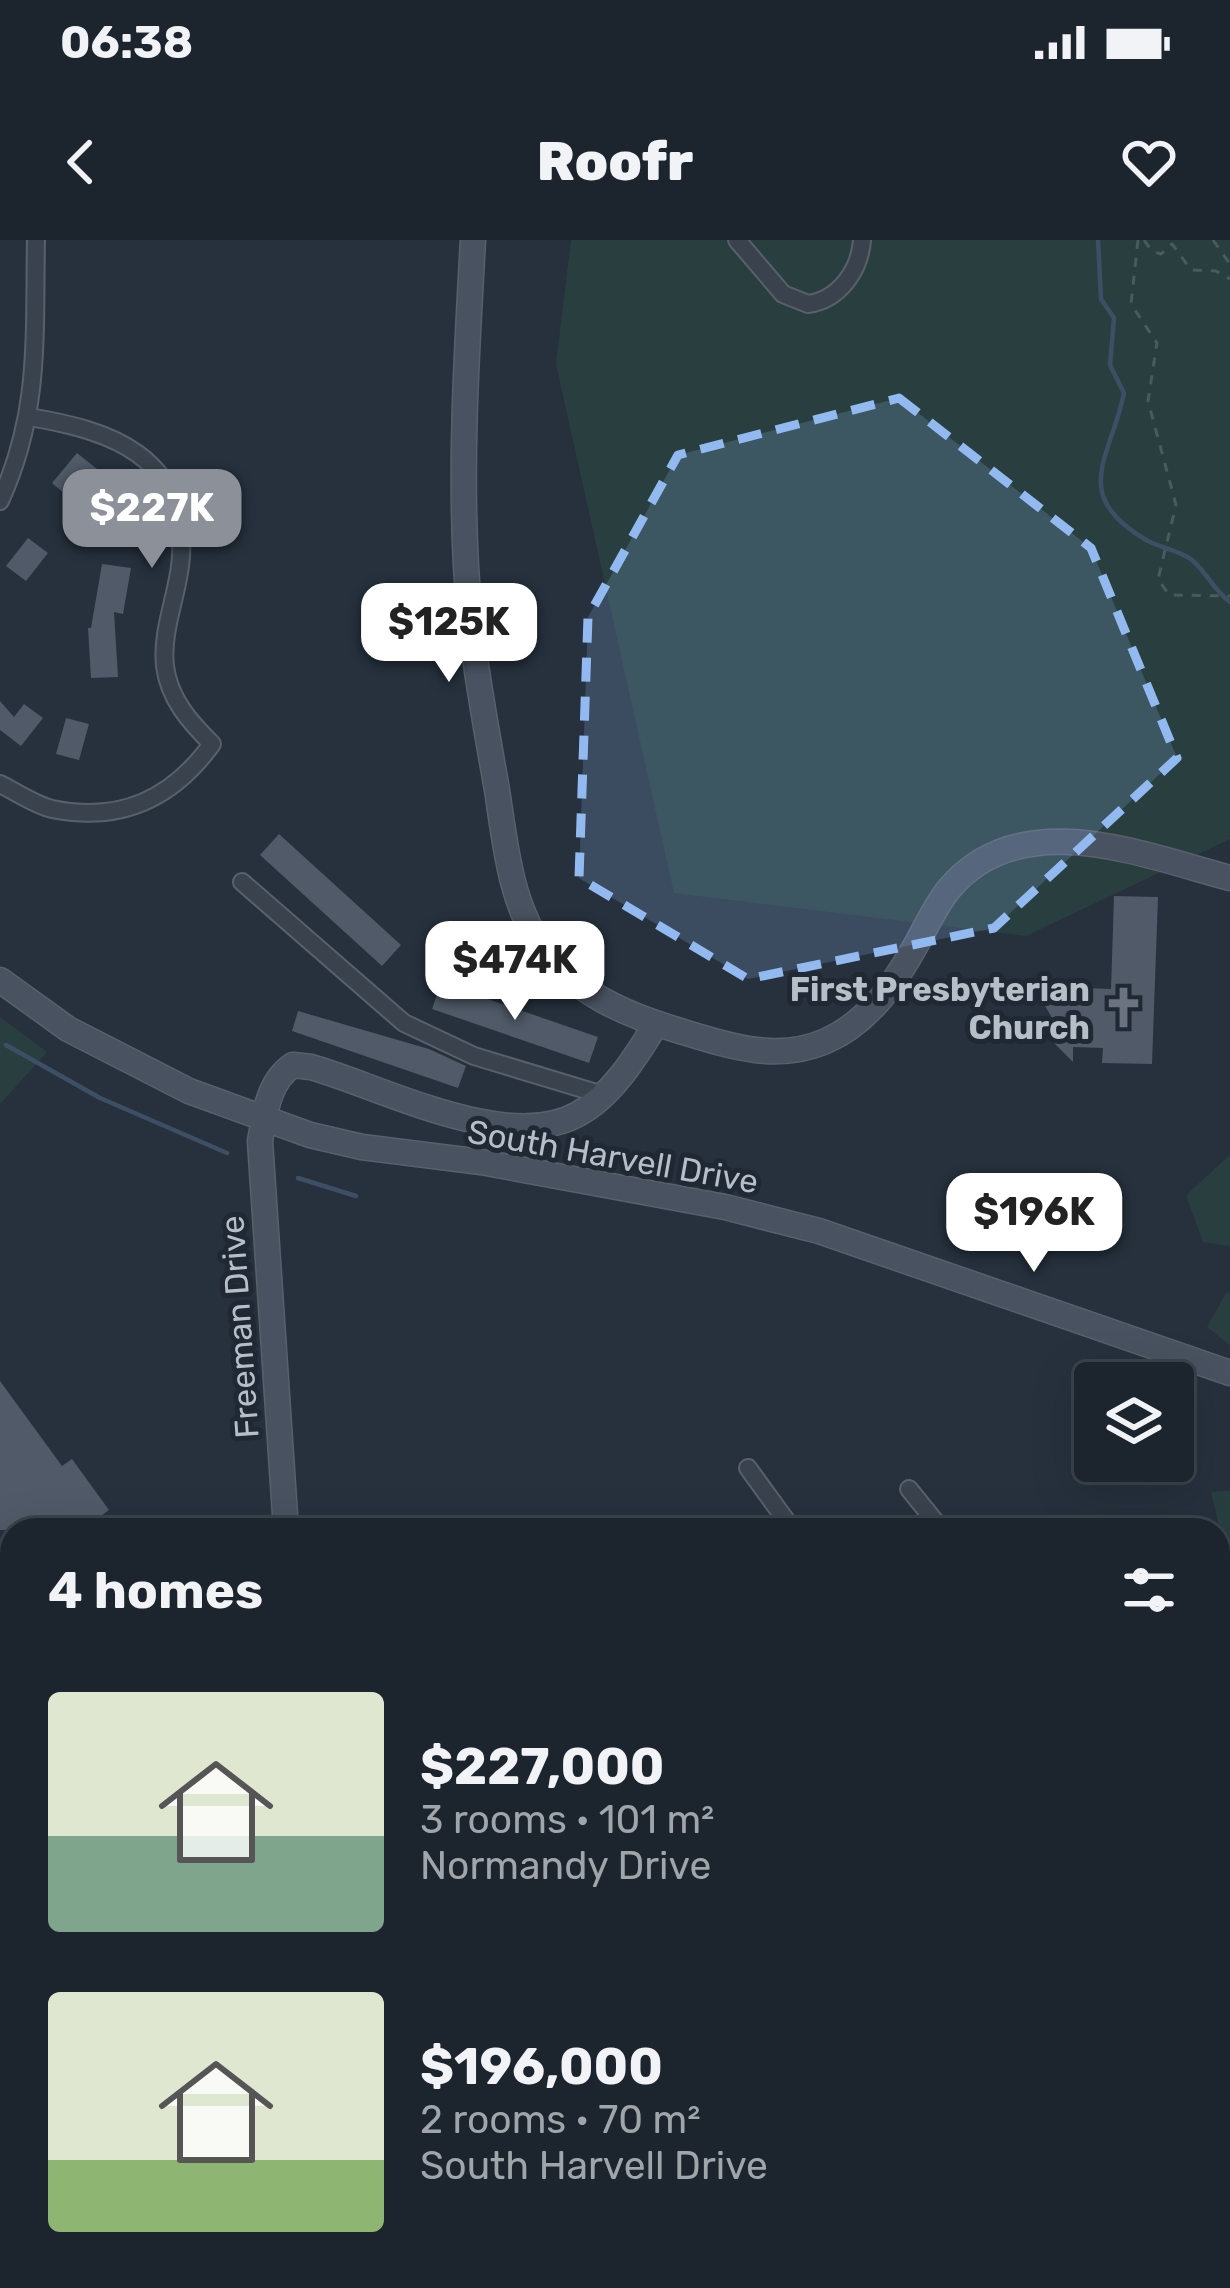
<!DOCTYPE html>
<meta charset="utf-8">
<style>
:root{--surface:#1c252e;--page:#29313a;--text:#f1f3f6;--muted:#a0a5aa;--line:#3a424a;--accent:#8c9099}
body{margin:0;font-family:Rubik,sans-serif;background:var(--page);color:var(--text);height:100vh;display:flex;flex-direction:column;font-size:45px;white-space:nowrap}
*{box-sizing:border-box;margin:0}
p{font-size:39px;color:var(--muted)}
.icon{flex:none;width:66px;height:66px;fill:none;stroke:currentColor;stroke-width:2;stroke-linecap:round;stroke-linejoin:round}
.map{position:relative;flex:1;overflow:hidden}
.drawer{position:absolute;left:0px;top:1278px;width:1230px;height:771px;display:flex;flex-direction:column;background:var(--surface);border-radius:36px 36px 0 0;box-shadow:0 12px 48px #0002,0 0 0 3px var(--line)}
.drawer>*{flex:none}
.fabs{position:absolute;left:1074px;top:1122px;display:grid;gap:24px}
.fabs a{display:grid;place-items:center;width:120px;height:120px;border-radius:12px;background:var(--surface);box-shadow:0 12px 48px #0002,0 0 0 3px var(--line);font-size:60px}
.price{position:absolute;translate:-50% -102px;padding:0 27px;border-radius:24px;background:#fff;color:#222;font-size:39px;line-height:78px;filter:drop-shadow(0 3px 6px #0008)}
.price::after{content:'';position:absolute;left:50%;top:72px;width:36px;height:27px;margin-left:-18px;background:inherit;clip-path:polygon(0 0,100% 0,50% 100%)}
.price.active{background:var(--accent);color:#fff}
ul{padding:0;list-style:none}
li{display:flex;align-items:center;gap:36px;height:300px;padding:0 48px}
li span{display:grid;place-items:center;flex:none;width:336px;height:240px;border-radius:12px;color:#555}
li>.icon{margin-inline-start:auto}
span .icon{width:144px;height:144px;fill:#fffc;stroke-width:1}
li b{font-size:51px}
h2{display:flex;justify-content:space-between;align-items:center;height:144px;padding:0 48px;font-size:51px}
.status{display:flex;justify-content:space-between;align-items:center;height:84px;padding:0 60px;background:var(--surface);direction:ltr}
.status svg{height:33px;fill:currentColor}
header{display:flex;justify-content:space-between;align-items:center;height:156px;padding:0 48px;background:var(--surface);font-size:54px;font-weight:800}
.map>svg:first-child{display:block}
.green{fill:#293f3f}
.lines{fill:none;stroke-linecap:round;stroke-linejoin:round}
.stream{stroke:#3d4f65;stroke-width:4.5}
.building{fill:#505a68}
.street-casing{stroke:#58616b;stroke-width:20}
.secondary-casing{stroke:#58616b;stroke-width:27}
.path{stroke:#485b5d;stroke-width:3;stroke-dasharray:9 9;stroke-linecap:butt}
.street{stroke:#3a434d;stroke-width:16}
.secondary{stroke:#485260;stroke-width:24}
.marked{fill:#92baf1;fill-opacity:0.2;stroke:#92baf1;stroke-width:9;stroke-dasharray:24 15;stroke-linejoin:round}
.labels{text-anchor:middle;stroke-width:10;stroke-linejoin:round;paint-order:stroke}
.poi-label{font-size:33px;font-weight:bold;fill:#b6bec8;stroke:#1f2833;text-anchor:end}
.street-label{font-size:33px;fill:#b6bec8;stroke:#1f2833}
</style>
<div class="status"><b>06:38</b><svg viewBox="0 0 49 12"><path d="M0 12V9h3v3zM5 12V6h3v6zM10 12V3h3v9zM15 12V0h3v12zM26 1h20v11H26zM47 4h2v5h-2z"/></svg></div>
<header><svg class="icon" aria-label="back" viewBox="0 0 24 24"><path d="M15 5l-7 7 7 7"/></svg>Roofr<svg class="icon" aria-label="heart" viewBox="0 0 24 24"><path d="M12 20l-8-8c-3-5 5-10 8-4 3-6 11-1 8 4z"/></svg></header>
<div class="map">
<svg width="1230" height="2048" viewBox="0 0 1230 2048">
<rect width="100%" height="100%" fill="#26313d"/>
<!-- green -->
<path class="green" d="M571,0H1230V599L1026,696L674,653L556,124Z
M0,777L47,812L0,864Z
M1230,915V1006L1203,1002L1186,955Z
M1226,1053H1230V1105L1207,1087Z
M1230,1251V1332L1211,1252Z"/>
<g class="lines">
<!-- stream -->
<path class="stream" d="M1098,0L1101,59L1114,78L1110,125L1124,153C1111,218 1068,255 1148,301C1161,308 1181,311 1192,320C1206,332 1214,350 1230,362
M6,805L100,858L227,913
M298,938L356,956"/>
</g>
<!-- building -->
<path class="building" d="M77,213L97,229L72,260L52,243Z
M28,298L48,313L26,341L6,326Z
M102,324L131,328L123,374L114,372L118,437L91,438L88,388H91Z
M0,461L14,477L24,464L43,478L21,506L0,490Z
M66,478L89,484L79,520L56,514Z
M279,594L401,705L382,726L260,615Z
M1114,656L1158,657L1152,824L1102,823L1103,808L1073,807V822L1045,794V783L1052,778L1044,764L1059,747L1111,749Z
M441,743L598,797L589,823L432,769Z
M298,771L429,809L466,826L458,848L292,791Z
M0,1141L62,1226L72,1219L109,1270L97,1279L105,1290H0Z"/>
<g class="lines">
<defs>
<path id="street" d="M737,0L783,54L808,64C839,60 860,30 862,0
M0,261C41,172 34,95 36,0
M0,544C16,552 35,565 52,569C121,583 172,559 212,504C190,482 169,459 165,426C161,388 179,353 181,316C187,216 110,190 29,177
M242,642L404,783L474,816L603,855
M748,1228L793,1290
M909,1249L942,1290
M0,1968L12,1971
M101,2037L114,2048
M775,2037L776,2048
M966,2037L978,2048
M1157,2037L1158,2048"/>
<path id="secondary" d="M473,0C467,108 460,218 466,326C470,402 484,476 497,550C505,602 510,662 541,706C573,752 624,774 677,790C726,805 776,823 826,801C869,782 895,743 917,703C927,685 936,665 949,649C1020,564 1143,615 1230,638
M0,740L68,789L189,851L310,895L362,907L481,922L725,967L819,991L1230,1133
M286,1290L260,901C265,874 268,841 293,825L311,827C382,847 507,914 578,874C612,856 637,815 656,784
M437,2037L439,2048"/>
</defs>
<!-- street casing -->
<use href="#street" class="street-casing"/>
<!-- secondary casing -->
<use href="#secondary" class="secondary-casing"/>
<!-- path -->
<path class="path" d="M1138,0L1131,64L1157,103L1148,161L1176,265L1158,339L1169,355L1230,356
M1144,0L1152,11L1161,14L1172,4L1191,30L1216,31L1230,39
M1213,0L1230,24"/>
<!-- street -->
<use href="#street" class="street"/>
<!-- secondary -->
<use href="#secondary" class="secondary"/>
</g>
<!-- marked area -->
<path class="marked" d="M899,158L1091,308L1177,518L994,688L748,739L579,638L588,377L678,215Z"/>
<!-- icons -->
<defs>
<symbol id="church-bare" viewBox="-9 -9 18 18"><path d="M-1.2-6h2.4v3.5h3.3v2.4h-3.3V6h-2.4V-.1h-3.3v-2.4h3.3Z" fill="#6b7280" stroke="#1f2833" stroke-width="2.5" paint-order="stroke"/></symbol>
</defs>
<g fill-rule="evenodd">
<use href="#church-bare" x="1094" y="738" width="59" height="59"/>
</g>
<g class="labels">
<!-- poi labels -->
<g class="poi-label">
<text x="1090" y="761">First Presbyterian<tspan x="1090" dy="38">Church</tspan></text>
</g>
<!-- street labels -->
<g class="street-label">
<text transform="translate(613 916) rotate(10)" y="12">South Harvell Drive</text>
<text transform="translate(239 1087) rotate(-94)" y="12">Freeman Drive</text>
</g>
</g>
</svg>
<div class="fabs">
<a><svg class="icon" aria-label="layers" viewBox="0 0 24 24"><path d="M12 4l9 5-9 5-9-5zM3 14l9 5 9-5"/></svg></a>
</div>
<b class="price active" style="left:152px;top:331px">$227K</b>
<b class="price" style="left:449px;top:445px">$125K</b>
<b class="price" style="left:515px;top:783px">$474K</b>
<b class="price" style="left:1034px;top:1035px">$196K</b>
<section class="drawer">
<h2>4 homes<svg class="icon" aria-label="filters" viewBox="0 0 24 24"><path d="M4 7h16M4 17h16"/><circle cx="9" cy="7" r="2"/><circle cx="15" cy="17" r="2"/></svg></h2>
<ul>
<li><span style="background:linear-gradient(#dfe7d0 60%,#7fa58c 0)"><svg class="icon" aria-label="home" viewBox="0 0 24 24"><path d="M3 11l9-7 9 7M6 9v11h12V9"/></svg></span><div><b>$227,000</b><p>3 rooms · 101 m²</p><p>Normandy Drive</p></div></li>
<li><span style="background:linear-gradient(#dfe7d0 70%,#8fb573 0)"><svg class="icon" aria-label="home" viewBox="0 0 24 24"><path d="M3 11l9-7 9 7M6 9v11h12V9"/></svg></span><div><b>$196,000</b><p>2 rooms · 70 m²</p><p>South Harvell Drive</p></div></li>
</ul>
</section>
</div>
